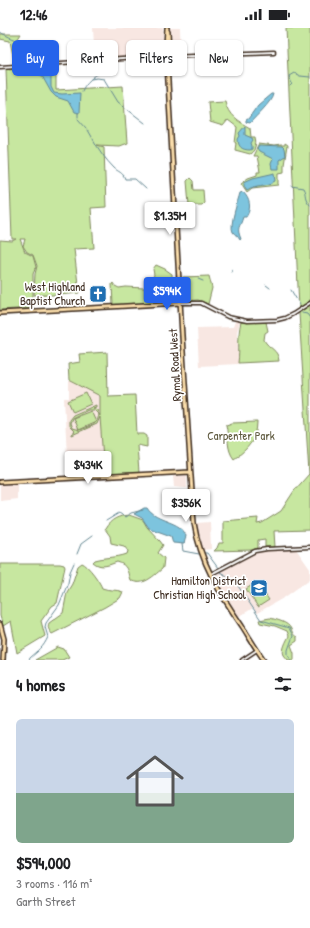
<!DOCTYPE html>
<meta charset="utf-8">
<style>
:root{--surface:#fff;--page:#f2f2f2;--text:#202124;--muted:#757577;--accent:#2563eb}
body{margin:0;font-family:"Patrick Hand",sans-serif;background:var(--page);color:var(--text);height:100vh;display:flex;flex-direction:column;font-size:15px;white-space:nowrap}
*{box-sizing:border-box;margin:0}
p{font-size:13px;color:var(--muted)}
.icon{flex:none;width:22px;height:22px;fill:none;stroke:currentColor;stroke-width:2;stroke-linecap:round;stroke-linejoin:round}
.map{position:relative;height:632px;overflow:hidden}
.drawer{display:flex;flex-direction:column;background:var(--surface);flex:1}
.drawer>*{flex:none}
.banner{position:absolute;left:12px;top:12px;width:286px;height:36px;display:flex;gap:8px}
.price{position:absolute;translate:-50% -34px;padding:0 9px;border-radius:4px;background:#fff;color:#222;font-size:13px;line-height:26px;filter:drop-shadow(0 1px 2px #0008)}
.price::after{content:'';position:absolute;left:50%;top:24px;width:12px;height:9px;margin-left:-6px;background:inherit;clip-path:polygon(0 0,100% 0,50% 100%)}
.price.on{background:var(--accent);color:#fff}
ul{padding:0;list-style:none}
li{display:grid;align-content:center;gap:8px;height:212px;padding:0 16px}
li span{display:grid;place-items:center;height:124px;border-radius:6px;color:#555}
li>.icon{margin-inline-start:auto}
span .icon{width:72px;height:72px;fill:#fffc;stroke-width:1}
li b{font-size:17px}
h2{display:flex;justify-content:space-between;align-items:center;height:48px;padding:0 16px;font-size:17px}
.tag{padding:0 14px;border-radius:6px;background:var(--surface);box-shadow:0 1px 3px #0004;font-size:14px;line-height:36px}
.tag.on{background:var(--accent);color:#fff}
.status{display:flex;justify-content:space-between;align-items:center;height:28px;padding:0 20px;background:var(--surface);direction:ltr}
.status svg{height:11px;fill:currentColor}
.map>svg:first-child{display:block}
.built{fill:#f8e7e2}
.green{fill:#c7e7a0;stroke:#81885f;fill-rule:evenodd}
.water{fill:#7dc4de;stroke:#638691}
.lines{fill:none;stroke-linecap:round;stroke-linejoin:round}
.stream{stroke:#638691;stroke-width:1}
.minor-casing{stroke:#3b2a1e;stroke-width:5}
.major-casing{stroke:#3b2a1e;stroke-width:6}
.minor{stroke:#fff;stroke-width:2}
.major{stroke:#faddab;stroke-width:3}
.labels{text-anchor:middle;stroke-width:3.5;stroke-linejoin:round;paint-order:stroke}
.poi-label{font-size:12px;fill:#3b2a1e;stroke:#fff;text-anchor:end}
.street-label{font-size:12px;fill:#3b2a1e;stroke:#fff}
.park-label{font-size:12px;fill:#5e593e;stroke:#fff}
</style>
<div class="status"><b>12:46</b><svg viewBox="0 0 49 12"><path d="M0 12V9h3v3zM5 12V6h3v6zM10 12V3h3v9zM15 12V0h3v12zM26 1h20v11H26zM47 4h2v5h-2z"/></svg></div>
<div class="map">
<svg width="310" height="632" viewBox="0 0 310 632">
<rect width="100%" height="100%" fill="#fff"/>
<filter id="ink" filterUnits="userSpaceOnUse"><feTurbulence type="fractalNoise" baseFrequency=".025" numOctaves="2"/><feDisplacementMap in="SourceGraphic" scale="8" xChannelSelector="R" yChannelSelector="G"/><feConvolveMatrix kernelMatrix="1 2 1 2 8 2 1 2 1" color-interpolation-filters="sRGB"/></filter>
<g filter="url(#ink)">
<!-- built -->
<path class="built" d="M93,0H163L164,25L111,30L110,17L94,18Z
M169,0H180L181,26H171Z
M235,293L240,294L237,304L239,327L238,336L199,338L197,300L233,299Z
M69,352L100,368L104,446L68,448L64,370H69Z
M187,447V460L174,459L173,448Z
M17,455V471L0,473V457Z
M210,494L211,521L202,522L196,495Z
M296,521L310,541V551L285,569L257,585L253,580L240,588L238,587L229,574L215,548L235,535L253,525L266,523Z"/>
<!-- green -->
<path class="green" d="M286,0H310V273L299,280Z
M0,6H21L15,15L16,23L18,24V27L25,32V35C21,39 17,38 13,37L14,33L10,13L0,11Z
M56,37V62L123,58L127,115L119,118L97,117L104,119L106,179L91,180L94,220L74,221L79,265L58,267H34L35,246L37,238L33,227L27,224L23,218L25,211H20L25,224L33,228L36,239L33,246V280L0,282V212L12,213L16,211H12L6,41Z
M225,73C228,88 238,93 250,100L251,109H255C256,115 257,121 250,126L235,122L236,115H235L237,99L228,92L223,98L210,94L208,74Z
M259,116L274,118L281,117V118H284V116L287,118L284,137V144L279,145V157L252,160L247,164L241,155L248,150L257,147V144H260L257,128H253Z
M190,150L193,153L194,162H203L204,175L202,177H189L187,153Z
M156,237L165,241L172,246V251L165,254V256L168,262L177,260L178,272L170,273L169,268L168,271L162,274L113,277L112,256L113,255L115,258L119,260L126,259L144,260L148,258L154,247L153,241Z
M209,248L212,260L208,276L198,272L183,273V249Z
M310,277V502L274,503L275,519H265V511L258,512V520L252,522L214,523L217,520L219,515H223V493L258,490L257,496L262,495L281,483L294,463L309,446L299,285Z
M241,294H266L268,303L265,305L264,312C269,321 278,321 279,333L238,335C240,321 237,309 241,294Z
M107,324L108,368L135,367L137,406H144L147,408V419L137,417L139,445L104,446L100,389L97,396L72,407V406L75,404L69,398V392L73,387L96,377V379L93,380L97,382L100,388V368L69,352L68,336L80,334L79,326ZM88,382H94L98,386C100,397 87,399 79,402L72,400L70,395L72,390Z
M86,365L91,376L73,384L68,373Z
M91,383L96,394L78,402L73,390Z
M257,394C257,411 248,421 234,431C226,421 229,409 226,397L232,395Z
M129,487L143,492L147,499L160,513L163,517L158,525L164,530L163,539L162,541C152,549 143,559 130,552C127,543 128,537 117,534C109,537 101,541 93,534L95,532C106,529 116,530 127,526L128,523L124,518L111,515L110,508L105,501C111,491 118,488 129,487Z
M82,535C88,537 100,554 102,560C109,563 116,561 123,564L120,570L105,579L52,606C49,602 47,600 49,595L63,585L67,564L72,556L78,538Z
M0,536H60L64,537L65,539L57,575L52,578L41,593L45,608L17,625L11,593L3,598L0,588Z
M257,554L269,572L258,579L246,561Z
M270,590C277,592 288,594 291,601C293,605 293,607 297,609V613L291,617L294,625V632H288C287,630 285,629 284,627C281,622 287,612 289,608L287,603L275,598L260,595L259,592Z
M58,619L64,621L69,629L62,632H35Z"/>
<!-- water -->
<path class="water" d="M43,44H51V59L54,65L62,66L80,65L79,85L74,84L68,73L56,69L51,64L42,48Z
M271,66H273C272,74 256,88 250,95L246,94V92L248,91L258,77Z
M245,98V107L252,110L253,112L251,115L252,118V121L250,122C242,122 238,119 238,111L240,108L239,105Z
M259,118L282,119L284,121L285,128L279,132V141H272L271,136L273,131L259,124L257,121Z
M275,145L276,153C267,159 256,156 247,162L244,158V154L253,150Z
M243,164C250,171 252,180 246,189H243C240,200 236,199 241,211L240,212C238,208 235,207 233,204C229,197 238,173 240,165Z
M144,480H147C156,495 181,492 186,508L184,516L173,515L171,508L149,500L142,490L134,486Z"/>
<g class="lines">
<!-- stream -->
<path class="stream" d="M0,4C17,15 33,12 34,36
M40,47H42
M91,51L97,50L104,51L118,74L145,95
M290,58L292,56L289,48L294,45L300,48L310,49
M82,63C87,50 102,43 114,37
M78,85V89
M78,91L86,100
M87,102L91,109
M93,111C98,121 106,132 114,140C118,144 123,144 125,151H135L146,161
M292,158L303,160C307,167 303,169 310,177
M231,244L232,241
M198,251L203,253
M266,257L270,260
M291,262L300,277
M302,285L307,286L310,290
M106,493L119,485L125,489L131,485L143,482
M182,516L183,523L199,526
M204,525H207L218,540
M77,526L81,516L92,508
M220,544L234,552L261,592L289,600L293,608L288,622V626L291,632
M29,632L30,630C39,622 43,620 48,609L45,599L46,595L59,577L68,555L70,544L74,535"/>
<defs>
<path id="minor" d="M0,39L168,28L274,24
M182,275H201L228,289L247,293L277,292L285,290L293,286L310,275
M211,546L255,523L267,521L310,519
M242,632L257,622"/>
<path id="major" d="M167,0L166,17L182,308L194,495C200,534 220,566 242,598C249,609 256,621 264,632
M167,2L168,4L169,23
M0,285L181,275
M0,454L190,444
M0,596L4,611L3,632"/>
</defs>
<!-- minor casing -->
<use href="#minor" class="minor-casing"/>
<!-- major casing -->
<use href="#major" class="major-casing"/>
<!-- minor -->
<use href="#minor" class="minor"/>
<!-- major -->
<use href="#major" class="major"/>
</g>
</g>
<!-- icons -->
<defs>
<symbol id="church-square" viewBox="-11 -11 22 22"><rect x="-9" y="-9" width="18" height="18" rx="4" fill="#1f6fb2" stroke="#fff"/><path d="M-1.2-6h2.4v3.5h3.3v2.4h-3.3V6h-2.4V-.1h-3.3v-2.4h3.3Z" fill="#fff"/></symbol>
<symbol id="school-square" viewBox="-11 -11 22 22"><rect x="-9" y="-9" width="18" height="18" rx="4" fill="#1f6fb2" stroke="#fff"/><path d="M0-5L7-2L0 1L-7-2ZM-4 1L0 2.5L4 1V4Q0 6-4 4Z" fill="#fff"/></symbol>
</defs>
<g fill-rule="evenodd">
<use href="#church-square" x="88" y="256" width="20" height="20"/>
<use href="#school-square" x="249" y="550" width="20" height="20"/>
</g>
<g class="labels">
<!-- poi labels -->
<g class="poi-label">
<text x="85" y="263">West Highland<tspan x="85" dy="14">Baptist Church</tspan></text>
<text x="246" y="557">Hamilton District<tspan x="246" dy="14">Christian High School</tspan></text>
</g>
<!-- street labels -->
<g class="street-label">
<text transform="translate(175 337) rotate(-93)" y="4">Rymal Road West</text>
</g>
<!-- park labels -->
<g class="park-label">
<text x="241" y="412">Carpenter Park</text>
</g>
</g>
</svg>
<b class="price" style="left:170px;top:208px">$1.35M</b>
<b class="price on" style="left:167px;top:283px">$594K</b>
<b class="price" style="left:88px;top:457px">$434K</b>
<b class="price" style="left:186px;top:495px">$356K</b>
<div class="banner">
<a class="tag on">Buy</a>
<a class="tag">Rent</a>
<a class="tag">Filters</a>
<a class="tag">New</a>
</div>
</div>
<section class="drawer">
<h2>4 homes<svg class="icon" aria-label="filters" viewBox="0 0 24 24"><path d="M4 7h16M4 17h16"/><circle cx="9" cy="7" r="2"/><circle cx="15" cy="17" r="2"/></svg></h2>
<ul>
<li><span style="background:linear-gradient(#c9d6e8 60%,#7fa58c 0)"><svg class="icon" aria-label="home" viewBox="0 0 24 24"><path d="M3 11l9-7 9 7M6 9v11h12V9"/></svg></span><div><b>$594,000</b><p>3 rooms · 116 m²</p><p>Garth Street</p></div></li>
</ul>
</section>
